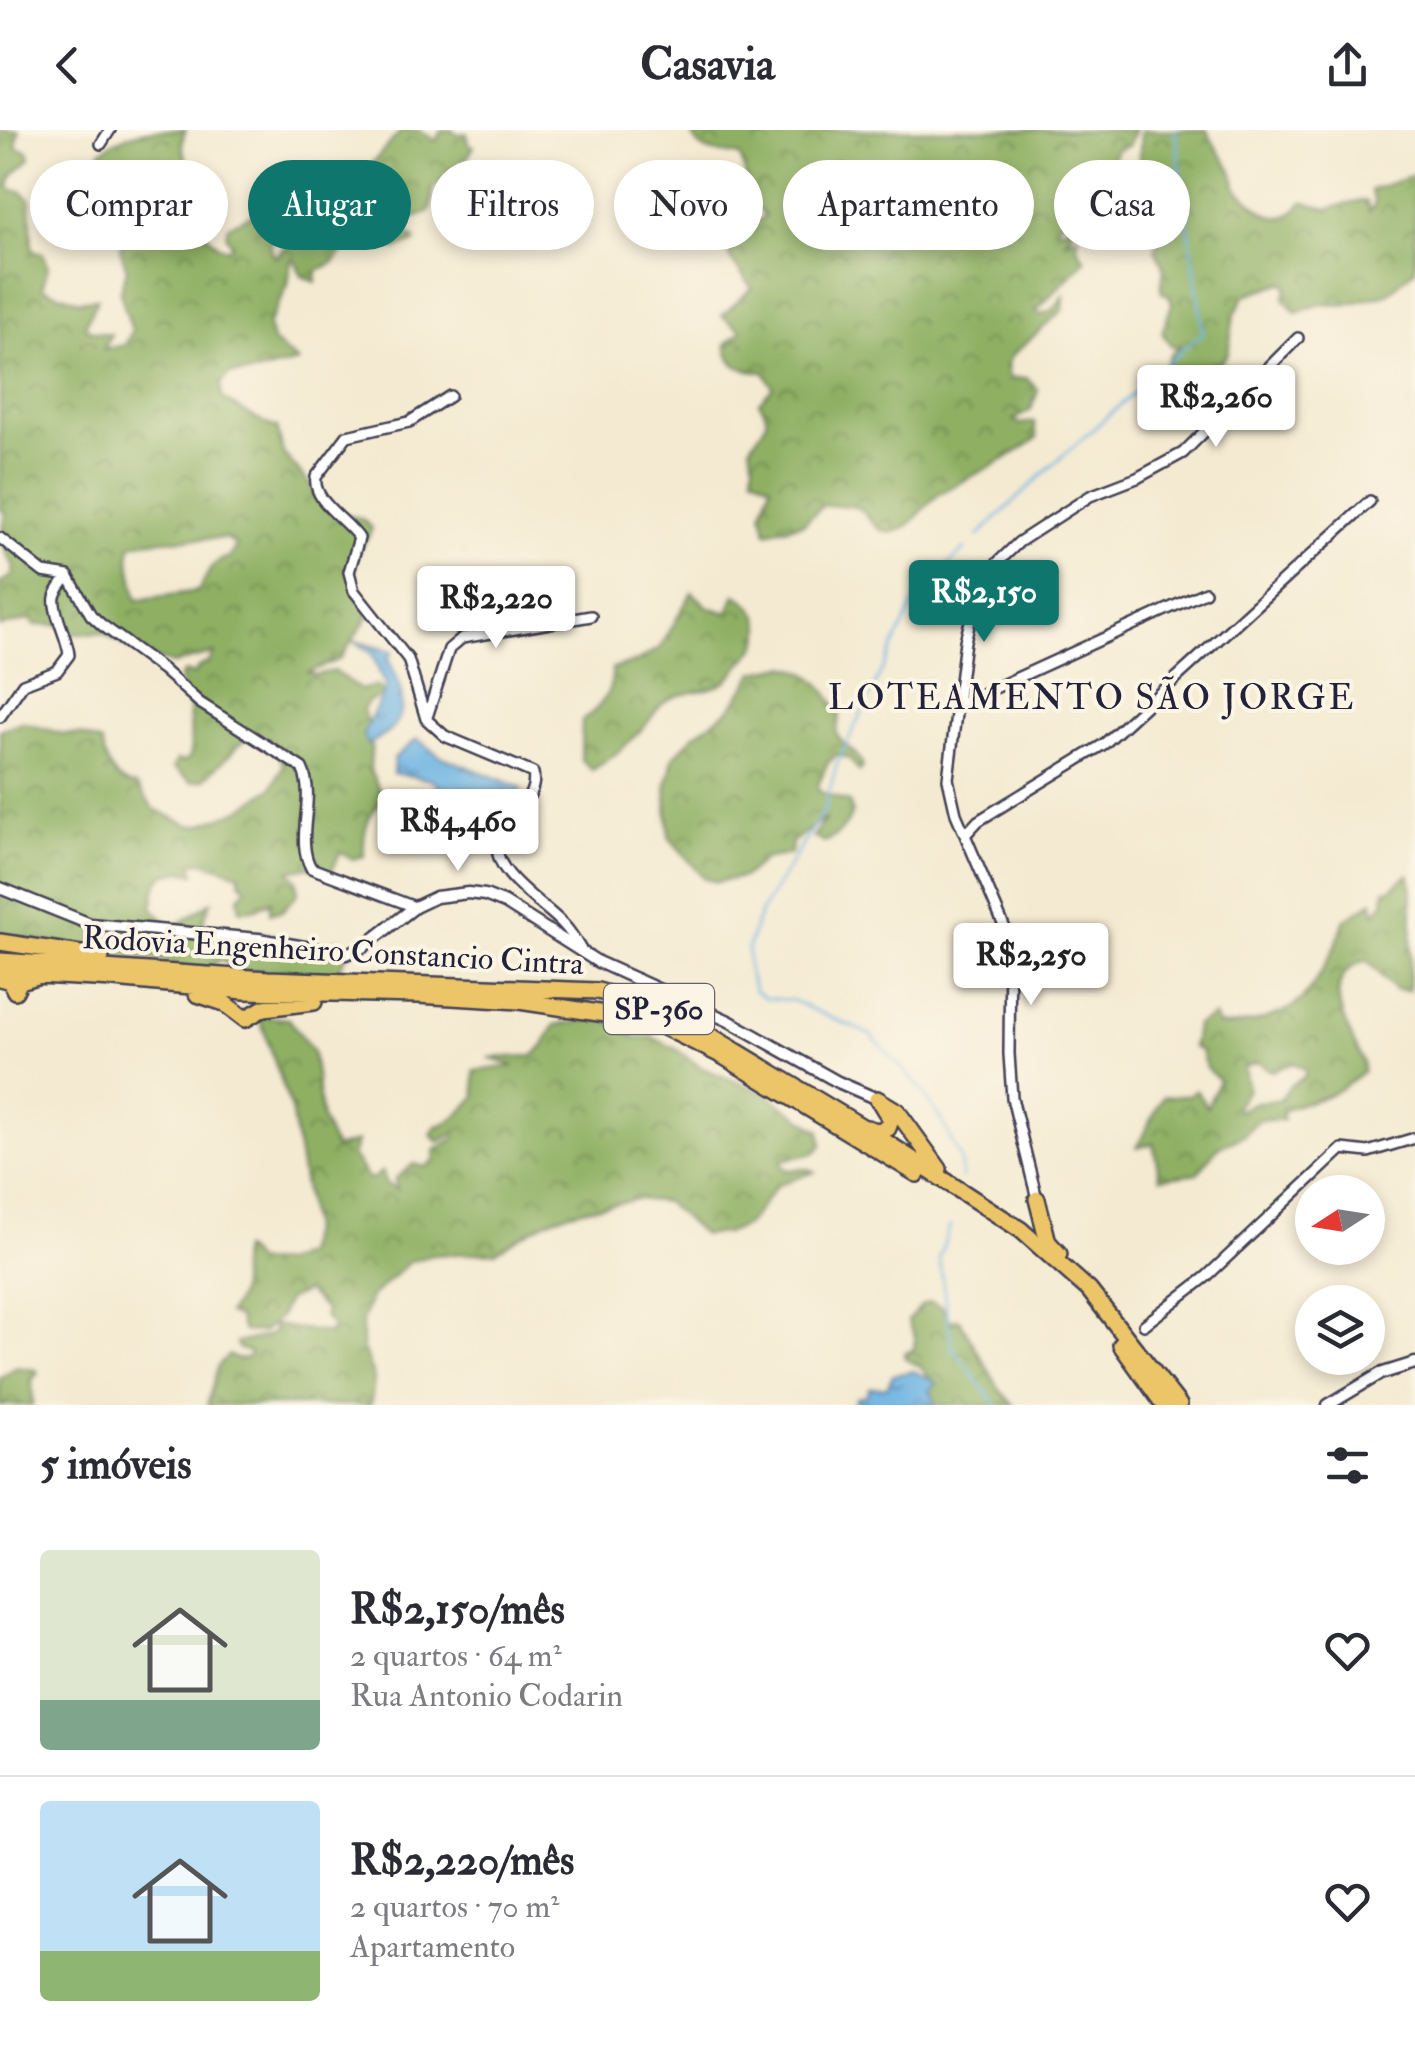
<!DOCTYPE html>
<html lang="pt">
<meta charset="utf-8">
<style>
:root{--surface:#fff;--page:#f7f7f7;--text:#2b2b33;--muted:#7c7c81;--line:#e1e1e2;--accent:#0f766e}
body{margin:0;font-family:"IM FELL Double Pica",serif;background:var(--page);color:var(--text);height:100vh;display:flex;flex-direction:column;font-size:38px;white-space:nowrap}
*{box-sizing:border-box;margin:0}
p{font-size:32px;color:var(--muted)}
.icon{flex:none;width:55px;height:55px;fill:none;stroke:currentColor;stroke-width:2;stroke-linecap:round;stroke-linejoin:round}
.map{position:relative;height:1275px;overflow:hidden}
.drawer{display:flex;flex-direction:column;background:var(--surface);flex:1}
.drawer>*{flex:none}
.guide{position:absolute;left:30px;top:30px;width:1355px;height:90px;display:flex;gap:20px}
.needle{width:65px;rotate:258deg}
.fabs{position:absolute;left:1295px;top:1045px;display:grid;gap:20px}
.fabs a{display:grid;place-items:center;width:90px;height:90px;border-radius:50%;background:var(--surface);box-shadow:0 5px 15px #0003;font-size:50px}
.price{position:absolute;translate:-50% -85px;padding:0 22px;border-radius:10px;background:#fff;color:#222;font-size:32px;line-height:65px;filter:drop-shadow(0 2px 5px #0008)}
.price::after{content:'';position:absolute;left:50%;top:60px;width:30px;height:22px;margin-left:-15px;background:inherit;clip-path:polygon(0 0,100% 0,50% 100%)}
.price.selected{background:var(--accent);color:#fff}
ul{padding:0;list-style:none}
li{display:flex;align-items:center;gap:30px;height:250px;padding:0 40px}
li+li{border-top:2px solid var(--line)}
li span{display:grid;place-items:center;flex:none;width:280px;height:200px;border-radius:10px;color:#555}
li>.icon{margin-inline-start:auto}
span .icon{width:120px;height:120px;fill:#fffc;stroke-width:1}
li b{font-size:42px}
h2{display:flex;justify-content:space-between;align-items:center;height:120px;padding:0 40px;font-size:42px}
.tag{padding:0 35px;border-radius:45px;background:var(--surface);box-shadow:0 5px 15px #0003;font-size:35px;line-height:90px}
.tag.selected{background:var(--accent);color:#fff}
header{display:flex;justify-content:space-between;align-items:center;height:130px;padding:0 40px;background:var(--surface);font-size:45px;font-weight:700}
.map>svg:first-child{display:block}
.forest{fill:url(#forest-crowns);stroke:#58694f;stroke-width:2.5;fill-rule:evenodd}
.water{fill:url(#water-ripples);stroke:#476a8f;stroke-width:2.5}
.lines{fill:none;stroke-linecap:round;stroke-linejoin:round}
.stream{stroke:#6cb3e3;stroke-width:2.5}
.minor-casing{stroke:#424052;stroke-width:14}
.tertiary-casing{stroke:#424052;stroke-width:15}
.motorway-casing{stroke:#424052;stroke-width:20}
.minor{stroke:#fff;stroke-width:9}
.tertiary{stroke:#fff;stroke-width:10}
.motorway{stroke:#edc569;stroke-width:15}
.labels{text-anchor:middle;stroke-width:8;stroke-linejoin:round;paint-order:stroke}
.shield{fill:#fcf5e5;stroke:#63616e;stroke-width:2.5}
.shield-label{font-size:30px;font-weight:bold;fill:#22223b}
.street-label{font-size:32px;fill:#22223b;stroke:#fcf5e5}
.neighbourhood-label{font-size:35px;letter-spacing:2.5px;fill:#22223b;stroke:#fcf5e5}
</style>
<header><svg class="icon" aria-label="back" viewBox="0 0 24 24"><path d="M15 5l-7 7 7 7"/></svg>Casavia<svg class="icon" aria-label="share" viewBox="0 0 24 24"><path d="M12 15V3M7 8l5-5 5 5M5 13v7h14v-7"/></svg></header>
<div class="map">
<svg width="1415" height="1275" viewBox="0 0 1415 1275">
<defs>
<pattern id="forest-crowns" width="20" height="18" patternUnits="userSpaceOnUse" patternTransform="scale(2.5)"><rect width="20" height="18" fill="#8fb063"/><path d="M2 6a3 3 0 1 1 6 0M12 15a3 3 0 1 1 6 0" fill="none" stroke="#748f53"/></pattern>
<pattern id="water-ripples" width="26" height="14" patternUnits="userSpaceOnUse" patternTransform="scale(2.5)"><rect width="26" height="14" fill="#6cb3e3"/><path d="M2 4q2-2 4 0t4 0M15 11q2-2 4 0t4 0" fill="none" stroke="#5891b9"/></pattern>
</defs>
<rect width="100%" height="100%" fill="#fcf5e5"/>
<filter id="ink" filterUnits="userSpaceOnUse"><feTurbulence type="fractalNoise" baseFrequency=".01" numOctaves="2"/><feDisplacementMap in="SourceGraphic" scale="20" xChannelSelector="R" yChannelSelector="G"/><feConvolveMatrix kernelMatrix="1 2 1 2 8 2 1 2 1" color-interpolation-filters="sRGB"/></filter>
<filter id="wash" filterUnits="userSpaceOnUse"><feTurbulence type="fractalNoise" baseFrequency=".0048" numOctaves="4" result="noise"/><feDisplacementMap in="SourceGraphic" scale="40" xChannelSelector="R" yChannelSelector="G"/><feGaussianBlur stdDeviation="2.25" result="paint"/><feColorMatrix in="noise" values="0 0 0 0 0 0 0 0 0 0 0 0 0 0 0 0 0 1.4 0 .05"/><feComposite in="paint" operator="in"/></filter>
<g filter="url(#wash)">
<rect width="100%" height="100%" fill="#f4ead1"/>
<!-- forest -->
<path class="forest" d="M0,0H19L16,17L28,21L30,28C21,39 5,45 11,60L21,61L30,69L32,116L35,122L43,123L48,137L42,158L79,171L98,168L85,196L91,201L111,204L104,219L125,215L132,201L120,162L127,140L120,118L123,112L140,111L147,104L142,74C117,58 101,68 89,35C115,0 145,0 186,0C173,23 200,43 201,67C202,79 193,94 189,106L205,103L219,116L228,119L232,114L226,105L228,96L257,82L270,91L271,119L275,127L288,114L293,94L302,80L327,69L330,62L345,75L358,49L402,0H419L436,11L441,0H452L456,4L467,3L468,14L474,16L468,27C447,36 448,49 432,59C434,91 423,81 403,93V101L415,108V112L396,119L373,110L362,119H345L334,132L317,141L316,152L302,146L295,130H291L288,155L268,195L272,211L298,232L255,243L229,244L221,254L222,268C233,275 267,297 277,297L283,323L313,358L315,365L335,381L362,389L372,398C369,409 359,416 356,428C350,452 363,464 368,487L340,529L308,542L314,545L334,541L361,560L375,556L386,563L368,572L363,579L366,590L373,594L370,640L384,669C366,684 363,704 364,726L352,729L340,722L331,743L309,737L289,741L297,750L298,763L282,781L270,783L271,771L257,779L240,780L238,768L247,758L240,752V744L203,732L192,733L195,744L181,741L163,745L156,756L152,778L167,793L177,795L211,772L203,791L210,806L224,809L259,802L310,816L339,810L346,815L348,822L337,843L340,848L273,840L242,842L229,837L223,829C201,842 188,844 165,831L0,804V600L21,592L64,604L82,605L102,613C106,635 112,652 137,656L154,679L189,695H200L240,680L272,658L283,636C279,617 271,605 252,602L205,649L192,652L173,638L177,630L183,632L190,627C192,613 190,592 189,577C188,566 180,558 180,546L185,542L193,545L200,536L208,533L214,523L173,534L139,524L104,503L71,504L58,495H33L32,489L0,497V453L12,446L14,436C2,421 0,402 5,383L0,379V150L4,118L0,99ZM226,408L236,415L230,427C208,432 210,444 198,461L137,470L129,428L131,416C143,408 207,409 226,408Z
M691,0H1135L1128,16L1117,19L1096,72L1055,96L1062,100L1079,87H1085L1064,112L1079,105L1077,117L1085,130L1036,181L1041,184L1053,180L1064,166L1063,180L1012,225L1007,234L1009,249L1027,248L1038,260L1031,280L1014,290L1020,294L1034,292L1037,308C1007,331 973,344 941,363C924,373 914,399 892,402C877,404 871,388 861,380C850,372 836,378 823,375L804,393L767,402L762,383L771,355L753,345L754,333L750,317C761,299 775,292 759,272L773,257L764,242C741,240 730,238 726,214L742,201L722,186L752,158L731,130L727,113L741,107L765,85L754,74L740,26C718,21 699,27 691,0Z
M1141,0H1207C1213,16 1223,26 1232,41C1234,45 1234,51 1235,56C1237,60 1242,63 1246,67C1266,86 1283,99 1303,72L1328,79L1361,70L1367,72L1369,81L1375,74L1371,60L1415,45V139L1387,164L1343,175L1320,174L1296,183L1284,168L1288,158L1284,152L1245,165L1234,186L1228,223L1209,246L1194,247L1178,262L1158,259C1153,244 1168,239 1169,226L1180,217L1172,216L1162,203L1172,174L1169,165L1161,162L1164,137L1155,120L1172,73L1162,52L1161,38L1143,44L1139,42Z
M692,462L708,477L728,483L736,464C768,485 769,508 742,533C735,541 729,550 720,555C701,563 676,561 661,575C653,583 649,593 641,600C627,615 609,630 592,640L581,630L582,590C600,579 614,560 612,539L636,532L660,518Z
M785,536C815,541 826,560 840,584L836,603C844,619 857,619 863,637L859,641L850,629L837,624L827,634L817,658L822,663L849,672L852,683C845,699 840,705 824,712L813,707L826,688L792,712L791,724L765,729L744,747L716,752L704,748L669,707L666,659L673,628L693,606L731,578L755,542Z
M1409,744C1415,761 1410,837 1408,861L1395,860L1366,830C1315,847 1348,899 1363,931V941C1351,953 1338,962 1321,968C1308,973 1293,973 1282,982L1283,990H1258L1244,1005L1218,1017L1198,1043L1160,1048L1153,1013L1137,1017L1163,967L1188,965L1196,960L1207,977L1219,950L1206,938L1201,921L1193,917L1196,895L1214,886L1218,895C1237,899 1286,885 1300,871C1317,854 1339,813 1344,791L1373,771L1375,783L1384,773L1385,760L1391,759ZM1258,932L1271,941L1294,933L1305,940V946L1289,957L1280,970L1253,973L1238,981L1236,977L1248,959L1244,937Z
M259,886L289,889L313,922L322,990L335,1018L357,1012L352,1025L368,1048L373,1049L382,1041L385,1053L397,1060L395,1049L414,1034L424,1037L435,1031L434,1021L456,1007L455,1003L439,1012L431,1005L436,996C452,994 465,978 476,966L474,941L514,936L489,928L533,926L543,917L555,895L590,890L607,891L637,908L652,907L676,919L702,938L763,962L820,1001L822,1015C811,1031 793,1022 780,1032L786,1040L808,1039L814,1042L777,1055L748,1094L727,1103L703,1105L665,1072L637,1069L570,1082L547,1091L495,1122L432,1125L409,1132L371,1167L362,1191V1216L374,1249L371,1275H207L218,1236L228,1225L239,1230L249,1227L250,1222L239,1219L236,1213L268,1206L276,1200L271,1195L262,1202L243,1201L238,1188L228,1183C249,1158 235,1147 242,1119L256,1132L283,1133L304,1124L311,1097L291,979ZM307,1161L325,1180V1188L333,1197L328,1203L275,1195L274,1191L280,1187L287,1170Z
M930,1172L942,1177L952,1193L956,1189L960,1191L1000,1260L1014,1275H922L929,1247L920,1236L905,1229L904,1223L913,1220C919,1201 911,1205 908,1190L922,1175Z
M16,1237L36,1240L38,1243L32,1250L33,1275H0V1248Z"/>
<!-- water -->
<path class="water" d="M354,511L392,521L388,530C400,550 411,582 390,601C384,606 375,610 368,615L363,604L386,558L372,524Z
M417,609L440,626L522,658L484,705L455,678L433,650L393,643L394,628Z
M914,1241L937,1253L930,1260L937,1275H854L856,1268L867,1265L869,1258L887,1257L893,1245Z"/>
<g class="lines">
<!-- stream -->
<path class="stream" d="M978,406L1049,338L1203,202L1175,0
M962,1048L960,1028L942,991L921,959L871,905L791,870L765,868L755,861L748,841V817L760,783L824,680L837,634L919,463L965,419
M950,1096L939,1128L952,1217L996,1275"/>
</g>
</g>
<g filter="url(#ink)">
<g class="lines">
<defs>
<path id="minor" d="M101,14L110,0
M450,266L409,292L347,306L316,347C312,371 346,389 359,408L349,442L354,461L408,529L426,589L445,606L533,643C539,668 508,689 499,711C487,740 546,775 563,794C571,802 576,811 581,820
M0,408L43,442L68,446
M68,446L91,485L102,495L162,539L200,573L302,638C317,669 294,708 311,738L415,777
M958,575L1205,462
M0,587L23,554L57,541L69,525C68,509 52,481 55,467C56,461 64,452 68,446
M427,587L449,519L462,508L591,486
M965,705L978,691L1104,614L1370,371
M1037,1069L1012,968L1009,924L1010,810L956,684L948,649L965,511L978,461L993,437L1019,412L1090,366L1137,348L1183,323L1298,208
M1144,1195L1206,1147L1342,1019L1368,1022L1415,1008"/>
<path id="tertiary" d="M0,758L90,794L258,809L346,824L363,817L415,777L436,767L468,763L485,765L505,773L598,832L729,891L838,952L877,969
M1328,1275L1380,1244L1415,1233"/>
<path id="motorway" d="M0,812L101,827
M0,831L268,849L598,861L671,882L864,998L1021,1100L1089,1160L1179,1275
M0,843L114,849L245,861L418,865L519,871L652,891L723,926L917,1044
M0,848L10,851L15,861L20,851L37,846
M197,864L224,873L245,889L264,878L314,872
M877,969L897,981L939,1039
M867,998L877,1001L888,998L891,990L880,972
M1037,1069L1048,1112L1059,1124
M1121,1215L1164,1275"/>
</defs>
<!-- minor casing -->
<use href="#minor" class="minor-casing"/>
<!-- tertiary casing -->
<use href="#tertiary" class="tertiary-casing"/>
<!-- motorway casing -->
<use href="#motorway" class="motorway-casing"/>
<!-- minor -->
<use href="#minor" class="minor"/>
<!-- tertiary -->
<use href="#tertiary" class="tertiary"/>
<!-- motorway -->
<use href="#motorway" class="motorway"/>
</g>
</g>
<g class="labels">
<!-- shield labels -->
<rect class="shield" x="604" y="854" width="110" height="50" rx="8"/>
<g class="shield-label">
<text x="659" y="889">SP-360</text>
</g>
<!-- street labels -->
<g class="street-label">
<text transform="translate(333 820) rotate(3)" y="11">Rodovia Engenheiro Constancio Cintra</text>
</g>
<!-- neighbourhood labels -->
<g class="neighbourhood-label">
<text x="1092" y="579">LOTEAMENTO SÃO JORGE</text>
</g>
</g>
</svg>
<div class="fabs">
<a><svg class="needle" viewBox="-14 -14 28 28"><path d="M0-13l5 13h-10z" fill="#e53935"/><path d="M0 13l5-13h-10z" fill="#7c7c81"/></svg></a>
<a><svg class="icon" aria-label="layers" viewBox="0 0 24 24"><path d="M12 4l9 5-9 5-9-5zM3 14l9 5 9-5"/></svg></a>
</div>
<b class="price" style="left:1216px;top:320px">R$2,260</b>
<b class="price selected" style="left:984px;top:515px">R$2,150</b>
<b class="price" style="left:496px;top:521px">R$2,220</b>
<b class="price" style="left:458px;top:744px">R$4,460</b>
<b class="price" style="left:1031px;top:878px">R$2,250</b>
<div class="guide">
<a class="tag">Comprar</a>
<a class="tag selected">Alugar</a>
<a class="tag">Filtros</a>
<a class="tag">Novo</a>
<a class="tag">Apartamento</a>
<a class="tag">Casa</a>
</div>
</div>
<section class="drawer">
<h2>5 imóveis<svg class="icon" aria-label="filters" viewBox="0 0 24 24"><path d="M4 7h16M4 17h16"/><circle cx="9" cy="7" r="2"/><circle cx="15" cy="17" r="2"/></svg></h2>
<ul>
<li><span style="background:linear-gradient(#dfe7d0 75%,#7fa58c 0)"><svg class="icon" aria-label="home" viewBox="0 0 24 24"><path d="M3 11l9-7 9 7M6 9v11h12V9"/></svg></span><div><b>R$2,150/mês</b><p>2 quartos · 64 m²</p><p>Rua Antonio Codarin</p></div><svg class="icon" aria-label="heart" viewBox="0 0 24 24"><path d="M12 20l-8-8c-3-5 5-10 8-4 3-6 11-1 8 4z"/></svg></li>
<li><span style="background:linear-gradient(#bfe0f5 75%,#8fb573 0)"><svg class="icon" aria-label="home" viewBox="0 0 24 24"><path d="M3 11l9-7 9 7M6 9v11h12V9"/></svg></span><div><b>R$2,220/mês</b><p>2 quartos · 70 m²</p><p>Apartamento</p></div><svg class="icon" aria-label="heart" viewBox="0 0 24 24"><path d="M12 20l-8-8c-3-5 5-10 8-4 3-6 11-1 8 4z"/></svg></li>
</ul>
</section>
